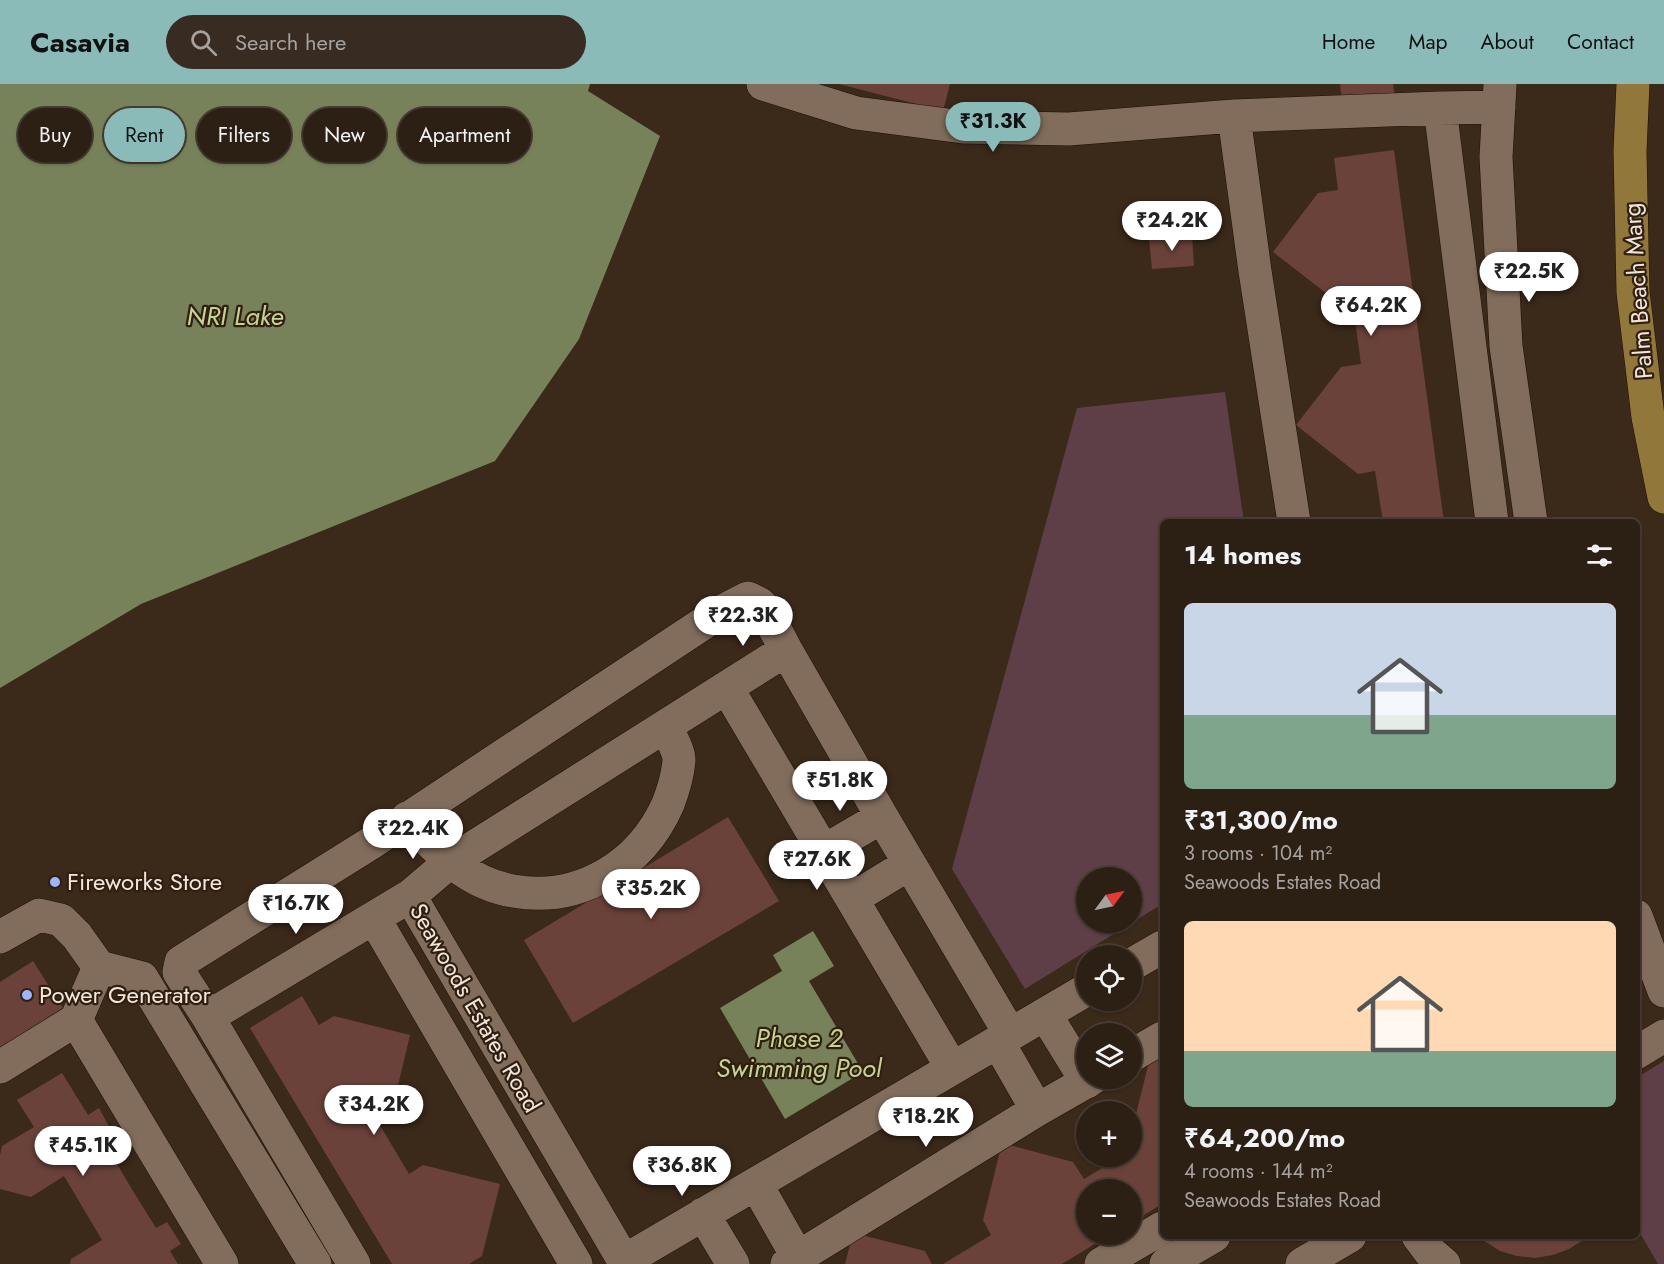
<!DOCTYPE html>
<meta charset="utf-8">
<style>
:root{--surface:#2c1f14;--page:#382c22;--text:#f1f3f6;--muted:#a6a2a0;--line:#483d34;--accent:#8bbbb9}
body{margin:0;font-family:Jost,sans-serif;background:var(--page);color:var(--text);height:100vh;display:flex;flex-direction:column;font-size:22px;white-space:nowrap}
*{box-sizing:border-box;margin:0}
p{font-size:20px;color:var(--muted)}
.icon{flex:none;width:33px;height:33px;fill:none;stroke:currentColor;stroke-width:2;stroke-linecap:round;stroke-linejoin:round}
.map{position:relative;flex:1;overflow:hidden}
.drawer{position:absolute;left:1160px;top:435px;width:480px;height:720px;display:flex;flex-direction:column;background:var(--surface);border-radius:9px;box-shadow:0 2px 4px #0004,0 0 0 2px var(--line)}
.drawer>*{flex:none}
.guide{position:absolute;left:18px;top:24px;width:570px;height:54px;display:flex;gap:12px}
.needle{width:39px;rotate:57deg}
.buttons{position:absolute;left:1076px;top:783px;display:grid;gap:12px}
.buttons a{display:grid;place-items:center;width:66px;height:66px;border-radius:50%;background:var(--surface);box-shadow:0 2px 4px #0004,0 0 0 2px var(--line);font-size:30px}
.price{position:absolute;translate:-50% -51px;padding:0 14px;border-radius:21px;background:#fff;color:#222;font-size:20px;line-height:39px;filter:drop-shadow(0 2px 3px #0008)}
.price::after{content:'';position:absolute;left:50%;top:36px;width:18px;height:14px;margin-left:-9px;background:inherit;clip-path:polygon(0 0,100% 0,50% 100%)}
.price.on{background:var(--accent);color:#111}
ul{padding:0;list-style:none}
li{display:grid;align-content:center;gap:12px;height:318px;padding:0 24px}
li span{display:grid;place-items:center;height:186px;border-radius:9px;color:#555}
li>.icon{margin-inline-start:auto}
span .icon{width:108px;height:108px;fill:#fffc;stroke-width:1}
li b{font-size:26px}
h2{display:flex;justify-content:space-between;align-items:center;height:72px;padding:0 24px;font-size:26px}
.tag{padding:0 21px;border-radius:27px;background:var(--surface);box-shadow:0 2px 4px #0004,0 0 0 2px var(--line);font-size:21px;line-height:54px}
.tag.on{background:var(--accent);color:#111}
header{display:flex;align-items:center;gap:36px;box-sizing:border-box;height:84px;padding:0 30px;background:var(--accent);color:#111}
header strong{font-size:28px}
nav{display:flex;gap:33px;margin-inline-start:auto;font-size:21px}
.search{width:420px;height:54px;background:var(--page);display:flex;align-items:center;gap:15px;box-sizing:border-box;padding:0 21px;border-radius:33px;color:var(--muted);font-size:22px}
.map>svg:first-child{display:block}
.green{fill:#5f3f47;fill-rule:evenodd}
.water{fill:#78825a}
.building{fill:#6b423a}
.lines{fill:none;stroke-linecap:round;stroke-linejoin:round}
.minor-casing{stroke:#211104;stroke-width:34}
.primary-casing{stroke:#211104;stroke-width:34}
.minor{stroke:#826d5c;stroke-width:33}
.primary{stroke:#92773a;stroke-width:33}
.poi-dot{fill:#a0b3fd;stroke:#301f10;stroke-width:2}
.labels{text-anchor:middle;stroke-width:4.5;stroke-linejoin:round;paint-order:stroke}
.street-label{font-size:24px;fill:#f2e6dc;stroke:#301f10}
.poi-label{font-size:24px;fill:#f2e6dc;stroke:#301f10;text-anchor:start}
.water-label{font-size:26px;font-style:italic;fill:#c4d492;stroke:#301f10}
</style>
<header>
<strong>Casavia</strong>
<div class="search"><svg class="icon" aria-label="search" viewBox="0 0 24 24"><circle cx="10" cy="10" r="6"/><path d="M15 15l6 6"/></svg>Search here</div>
<nav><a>Home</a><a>Map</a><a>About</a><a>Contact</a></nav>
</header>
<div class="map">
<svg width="1664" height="1180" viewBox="0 0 1664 1180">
<rect width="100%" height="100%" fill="#3b291a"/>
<!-- green -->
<path class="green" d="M1225,308L1244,438H1162V820L1025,905L952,785L1077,324ZM1086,794H1131V838H1086Z
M1664,977V1180H1658L1637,1144L1636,994Z"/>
<!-- water -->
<path class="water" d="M0,0H590L588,7L660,52L579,255L495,377L141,520L0,604Z
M813,847L834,882L809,897L863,988L785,1035L720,924L782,887L773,871Z"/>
<!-- building -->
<path class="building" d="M839,0H950L943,27Z
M1340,0H1393L1395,13L1342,19Z
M1394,66L1417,239L1444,438H1383L1375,387L1358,390L1296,341L1341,283L1361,280L1352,214L1335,216L1273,168L1318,109L1338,106L1334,74Z
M1192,151L1194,182L1152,185L1149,155Z
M728,733L779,817L573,939L524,856Z
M33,877L63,924L0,963V898Z
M302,912L319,941L334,932L410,951L393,1023L375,1033L409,1090L423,1081L500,1100L482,1172L469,1180H392L250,944Z
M1151,970L1162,973V1120L1131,1139V1106H1086V1150H1111L1062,1180H943L991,1151L983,1136L1002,1059L1073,1078L1084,1095L1122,1072H1131V1067L1141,1061L1132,1046Z
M62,989L88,1031L99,1024L112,1048L102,1054L130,1102L156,1144L167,1138L181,1160L170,1167L178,1180H70L71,1175L102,1156L64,1092L31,1113L0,1105V1071L2,1062L34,1043L17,1016Z
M853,1149L925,1167L932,1180H845Z
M1477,1152H1583L1585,1155L1569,1165L1553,1171L1535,1174L1517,1172L1500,1167Z"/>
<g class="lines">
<defs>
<path id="minor" d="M763,0L856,29L963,43L1069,45L1234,32
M1500,1L1496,73L1506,262L1531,438
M1294,438L1255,187L1234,32L1440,24
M1492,438L1440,24L1499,23
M727,604L952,984
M407,734C438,767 466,799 513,807C580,819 641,781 668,720C673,707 678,690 679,676C679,666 670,652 666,642
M824,767L882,733
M410,812L624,1177L1086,906
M852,815L909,780
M1636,832L1664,907
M374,834L576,1180
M0,853L39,831L61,836L77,852L99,883L142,894L315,1180
M1131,881L1162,863
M99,883L76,936L222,1180
M1045,930L1087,998
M208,933L410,812L450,778L786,566
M998,958L1037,1026
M1636,969L1664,952
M1131,972L1162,954
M0,983L76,936
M756,1100L798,1174
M703,1130L733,1180
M1418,1152L1430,1168L1444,1180
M354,1180L208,933L179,888L181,878L371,759L719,529L748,514L760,520L766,528L786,566L882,733L1010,950
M787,1180L1037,1026L1093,994
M1101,1180L1162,1144
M1166,1180L1214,1152
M1302,1180L1350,1152"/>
<path id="primary" d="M1633,0L1630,67L1633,208L1648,333L1664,413"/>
</defs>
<!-- minor casing -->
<use href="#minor" class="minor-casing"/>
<!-- primary casing -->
<use href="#primary" class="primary-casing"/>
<!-- minor -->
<use href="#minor" class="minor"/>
<!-- primary -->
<use href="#primary" class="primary"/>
</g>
<!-- markers -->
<g class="poi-dot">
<circle cx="55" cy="798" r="6"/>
<circle cx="27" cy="911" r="6"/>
</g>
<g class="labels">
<!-- street labels -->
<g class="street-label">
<text transform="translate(1638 207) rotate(-94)" y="8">Palm Beach Marg</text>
<text transform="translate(475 924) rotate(60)" y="8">Seawoods Estates Road</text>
</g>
<!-- poi labels -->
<g class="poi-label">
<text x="67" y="806">Fireworks Store</text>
<text x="39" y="919">Power Generator</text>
</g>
<!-- water labels -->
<g class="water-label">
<text x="235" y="241">NRI Lake</text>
<text x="799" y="963">Phase 2<tspan x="799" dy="30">Swimming Pool</tspan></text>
</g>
</g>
</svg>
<div class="buttons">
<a><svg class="needle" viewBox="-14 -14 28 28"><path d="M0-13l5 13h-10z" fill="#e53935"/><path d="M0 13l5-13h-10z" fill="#a6a2a0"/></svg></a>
<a><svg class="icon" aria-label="locate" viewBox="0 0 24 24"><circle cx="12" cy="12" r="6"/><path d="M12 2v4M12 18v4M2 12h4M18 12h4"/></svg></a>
<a><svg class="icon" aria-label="layers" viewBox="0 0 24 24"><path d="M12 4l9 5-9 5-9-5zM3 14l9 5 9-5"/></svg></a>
<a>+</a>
<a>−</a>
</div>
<b class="price on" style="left:993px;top:69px">₹31.3K</b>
<b class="price" style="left:1172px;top:168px">₹24.2K</b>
<b class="price" style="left:1529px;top:219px">₹22.5K</b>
<b class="price" style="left:1371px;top:253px">₹64.2K</b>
<b class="price" style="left:743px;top:563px">₹22.3K</b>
<b class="price" style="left:840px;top:728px">₹51.8K</b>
<b class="price" style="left:413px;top:776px">₹22.4K</b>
<b class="price" style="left:817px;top:807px">₹27.6K</b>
<b class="price" style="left:651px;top:836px">₹35.2K</b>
<b class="price" style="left:296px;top:851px">₹16.7K</b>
<b class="price" style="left:374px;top:1052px">₹34.2K</b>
<b class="price" style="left:926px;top:1064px">₹18.2K</b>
<b class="price" style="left:83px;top:1093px">₹45.1K</b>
<b class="price" style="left:682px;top:1113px">₹36.8K</b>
<div class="guide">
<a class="tag">Buy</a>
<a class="tag on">Rent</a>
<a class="tag">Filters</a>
<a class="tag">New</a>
<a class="tag">Apartment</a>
</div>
<section class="drawer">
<h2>14 homes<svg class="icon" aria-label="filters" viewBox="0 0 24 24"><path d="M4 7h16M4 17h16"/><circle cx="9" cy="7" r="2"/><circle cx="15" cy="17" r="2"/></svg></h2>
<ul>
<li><span style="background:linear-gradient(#c9d6e8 60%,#7fa58c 0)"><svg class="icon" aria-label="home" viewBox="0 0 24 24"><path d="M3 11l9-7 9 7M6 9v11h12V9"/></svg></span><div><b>₹31,300/mo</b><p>3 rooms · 104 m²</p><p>Seawoods Estates Road</p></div></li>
<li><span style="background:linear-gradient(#ffd9b3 70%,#7fa58c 0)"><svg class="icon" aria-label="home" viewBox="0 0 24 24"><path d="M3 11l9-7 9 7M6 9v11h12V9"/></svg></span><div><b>₹64,200/mo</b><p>4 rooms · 144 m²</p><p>Seawoods Estates Road</p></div></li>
</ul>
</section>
</div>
